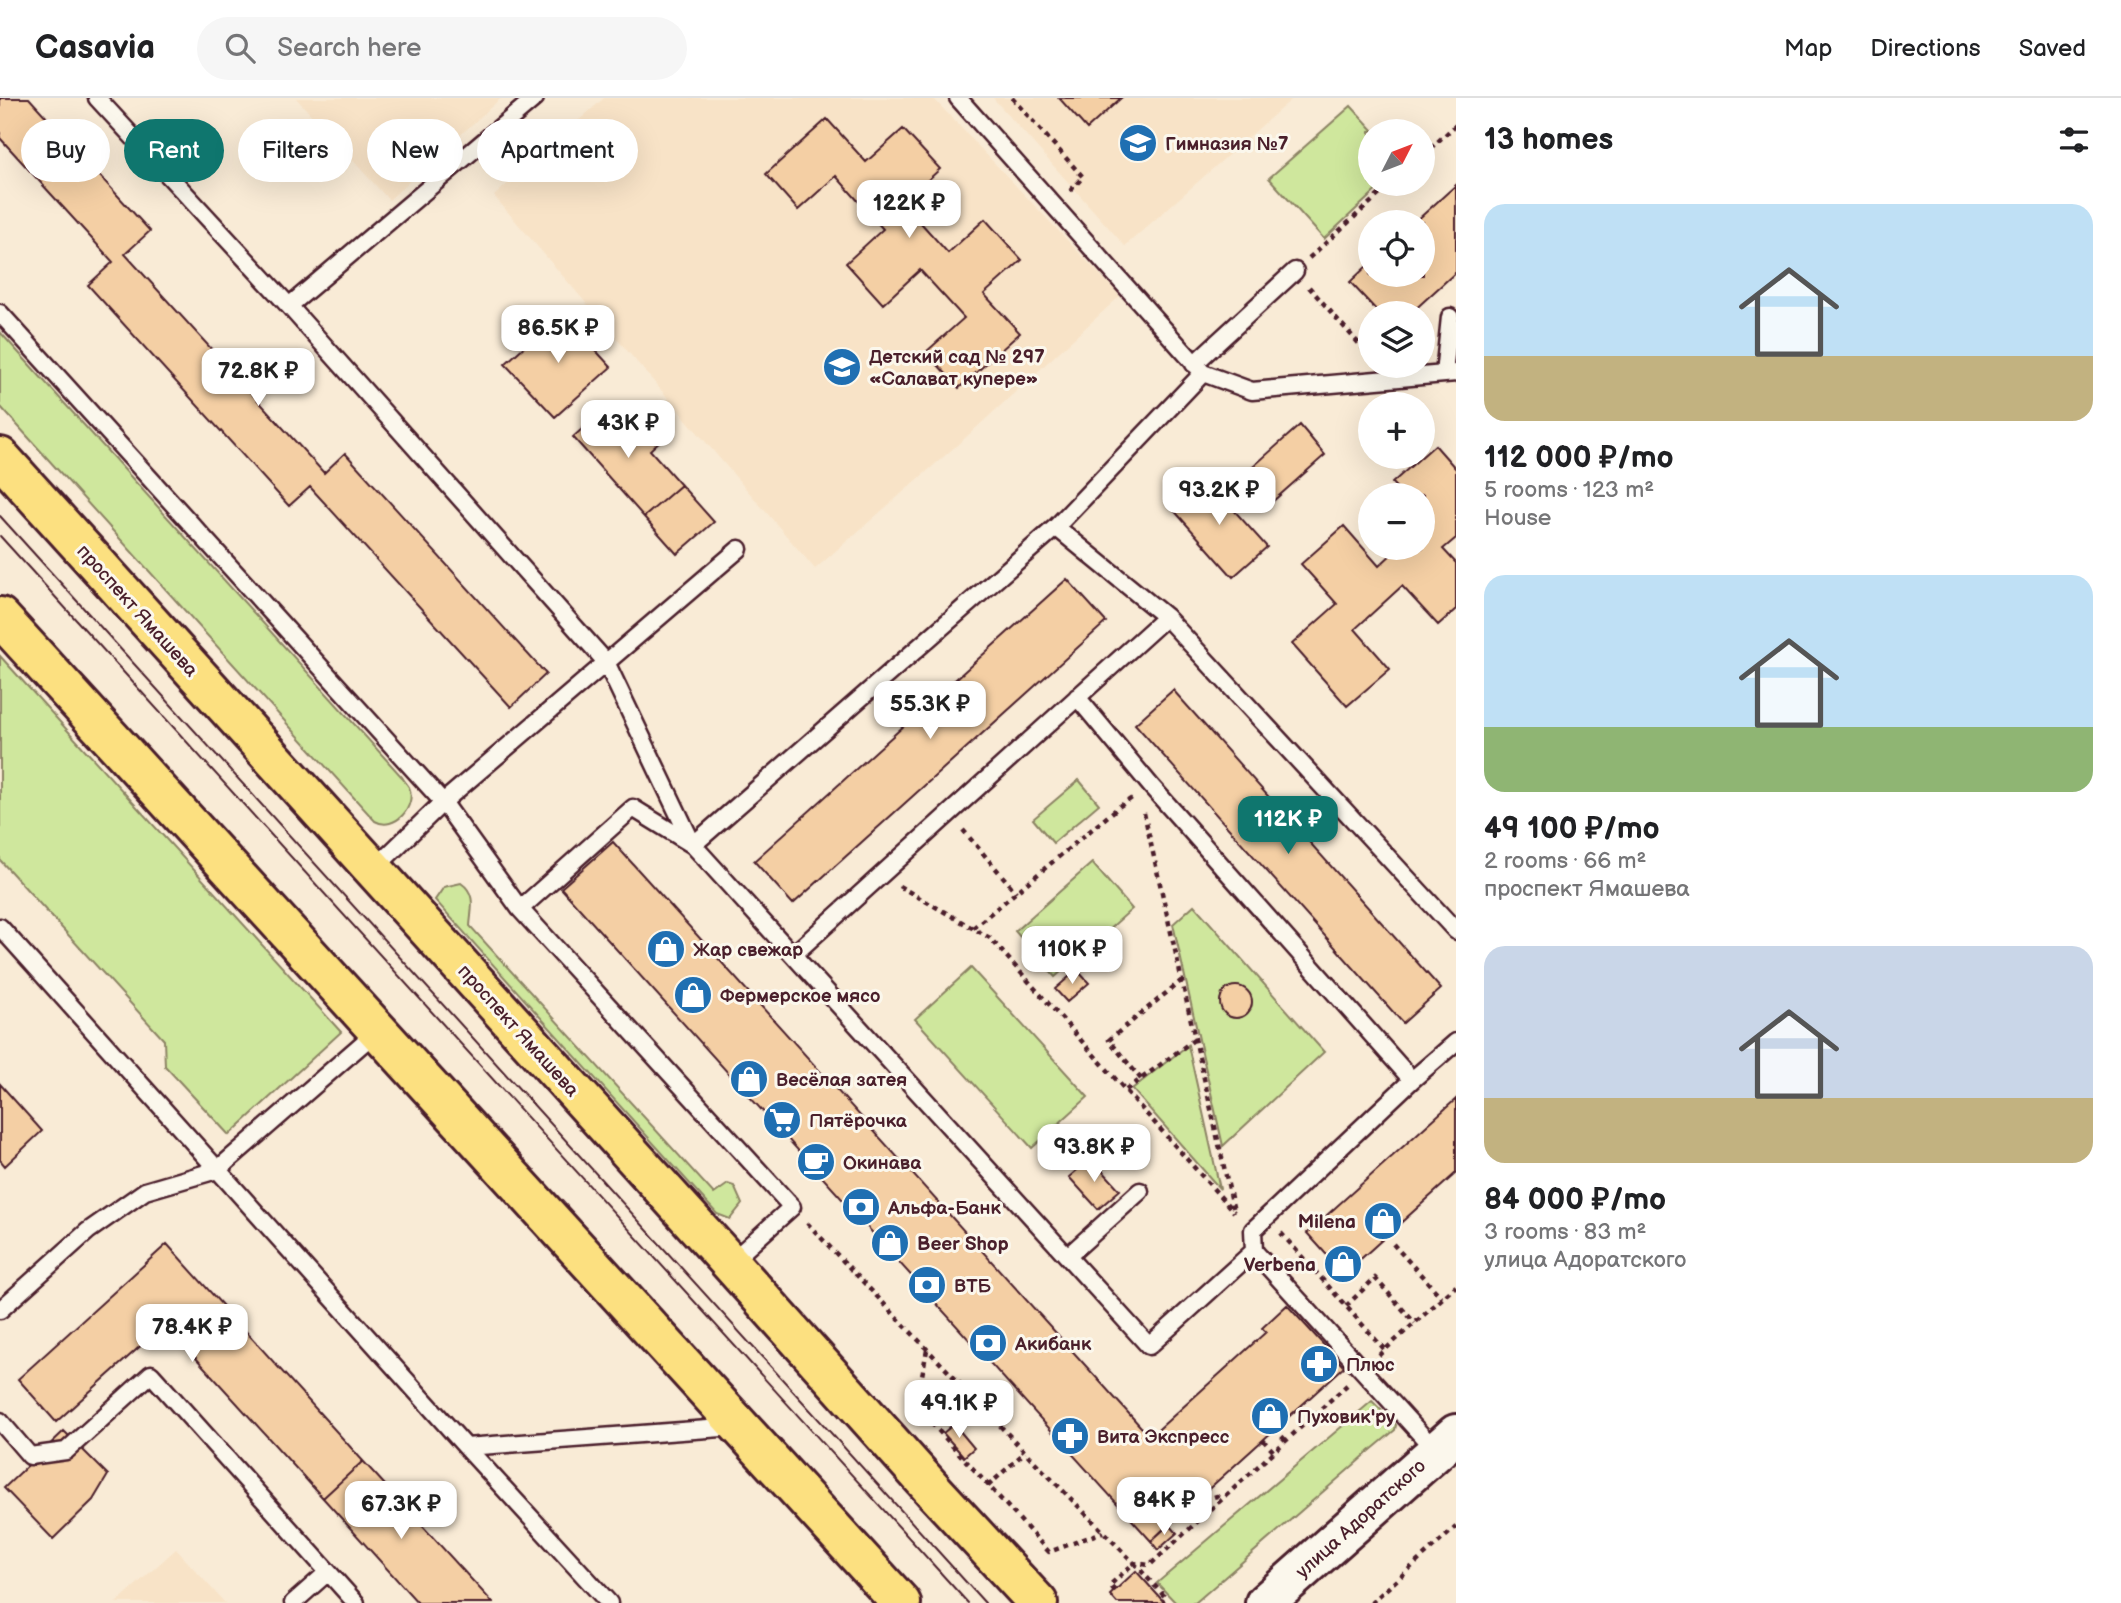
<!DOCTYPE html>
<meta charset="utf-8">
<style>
:root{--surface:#fff;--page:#f6f6f6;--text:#202124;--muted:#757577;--line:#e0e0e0;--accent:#0f766e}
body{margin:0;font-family:"Balsamiq Sans",sans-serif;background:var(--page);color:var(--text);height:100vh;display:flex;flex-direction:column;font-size:26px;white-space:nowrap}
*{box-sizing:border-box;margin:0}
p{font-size:23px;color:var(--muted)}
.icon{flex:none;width:38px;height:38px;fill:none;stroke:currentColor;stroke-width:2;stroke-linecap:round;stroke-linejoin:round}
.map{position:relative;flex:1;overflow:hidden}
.panel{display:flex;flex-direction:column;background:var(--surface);width:665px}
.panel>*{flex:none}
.hud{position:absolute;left:21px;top:21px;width:665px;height:63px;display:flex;gap:14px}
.needle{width:46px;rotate:48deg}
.fabs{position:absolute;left:1358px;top:21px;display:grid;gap:14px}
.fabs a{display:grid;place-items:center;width:77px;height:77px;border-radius:50%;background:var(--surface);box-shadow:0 7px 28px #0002;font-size:35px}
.price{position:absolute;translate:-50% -60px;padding:0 16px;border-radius:14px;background:#fff;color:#222;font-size:23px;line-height:46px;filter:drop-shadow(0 2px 4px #0008)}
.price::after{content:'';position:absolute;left:50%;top:42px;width:21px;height:16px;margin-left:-10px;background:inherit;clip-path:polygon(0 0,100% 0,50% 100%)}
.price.selected{background:var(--accent);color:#fff}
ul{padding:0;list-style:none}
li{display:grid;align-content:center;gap:14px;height:371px;padding:0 28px}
li span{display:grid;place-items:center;height:217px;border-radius:21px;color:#555}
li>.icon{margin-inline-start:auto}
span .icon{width:126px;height:126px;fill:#fffc;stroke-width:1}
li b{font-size:30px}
h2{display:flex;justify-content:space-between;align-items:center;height:84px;padding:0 28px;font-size:30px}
.tag{padding:0 24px;border-radius:32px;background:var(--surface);box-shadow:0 7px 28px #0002;font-size:24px;line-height:63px}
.tag.selected{background:var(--accent);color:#fff}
header{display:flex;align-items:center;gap:42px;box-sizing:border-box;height:98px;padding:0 35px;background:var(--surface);border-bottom:2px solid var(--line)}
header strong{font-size:33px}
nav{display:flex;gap:38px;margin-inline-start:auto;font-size:24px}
.search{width:490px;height:63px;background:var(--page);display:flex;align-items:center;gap:18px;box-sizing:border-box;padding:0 24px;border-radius:38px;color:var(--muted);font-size:26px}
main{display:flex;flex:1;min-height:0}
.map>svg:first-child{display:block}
.built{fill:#f8e3c7}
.green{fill:#cfe79d;stroke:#8c8364;stroke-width:2}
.building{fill:#f4cfa4;stroke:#4a1f2b;stroke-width:2}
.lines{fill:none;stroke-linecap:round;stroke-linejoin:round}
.lane-casing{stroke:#4a1f2b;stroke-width:21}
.secondary-casing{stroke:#4a1f2b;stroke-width:44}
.primary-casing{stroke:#4a1f2b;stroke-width:44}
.path{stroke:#4a1f2b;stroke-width:4.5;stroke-dasharray:5 5;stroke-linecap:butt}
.lane{stroke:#fbf7ec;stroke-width:16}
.secondary{stroke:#fbf7ec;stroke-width:38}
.primary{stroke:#fce080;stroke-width:38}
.tram{stroke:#4a1f2b;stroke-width:2}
.labels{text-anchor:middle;stroke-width:6;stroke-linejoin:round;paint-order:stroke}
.poi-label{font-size:19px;font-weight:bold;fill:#4a1f2b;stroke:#fbf7ec;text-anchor:start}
.street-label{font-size:19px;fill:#4a1f2b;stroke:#fbf7ec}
</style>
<header>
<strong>Casavia</strong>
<div class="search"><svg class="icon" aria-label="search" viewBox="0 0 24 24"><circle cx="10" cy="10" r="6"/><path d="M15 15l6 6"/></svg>Search here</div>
<nav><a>Map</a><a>Directions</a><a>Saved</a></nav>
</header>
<main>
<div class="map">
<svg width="1456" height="1505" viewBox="0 0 1456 1505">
<rect width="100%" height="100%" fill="#f9ebd6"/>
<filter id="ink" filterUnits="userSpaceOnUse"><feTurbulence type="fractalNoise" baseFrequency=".0143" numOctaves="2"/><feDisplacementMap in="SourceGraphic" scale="14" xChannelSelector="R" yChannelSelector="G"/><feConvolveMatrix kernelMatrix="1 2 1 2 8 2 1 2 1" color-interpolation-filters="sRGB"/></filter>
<g filter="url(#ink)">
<!-- built -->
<path class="built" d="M296,0H501L389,102Z
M604,0H933L1120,198L964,341L815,471L494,98Z
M993,0H1293L1125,148Z
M176,1451L225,1505H116Z"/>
<!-- green -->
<path class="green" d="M1351,8L1374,33H1370V86H1383L1324,141L1269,80Z
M0,234L402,679C404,683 407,686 409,689C417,708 395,734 375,723L0,308Z
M0,558L341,934L229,1037L165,968L164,942L0,762Z
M1079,682L1099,706L1053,745L1033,721Z
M1092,765L1132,811L1055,879L1015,833Z
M461,785C477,796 471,811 470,828L714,1096L728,1086L734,1088L742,1106L730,1121L717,1116L435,802L444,789Z
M1194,807L1324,954L1223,1048L1173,826Z
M971,870L1088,999L1032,1050L915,921Z
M1188,947L1220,1091L1132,991Z
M1372,1303L1396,1327L1395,1332L1371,1352L1195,1505H1176L1157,1485Z"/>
<!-- building -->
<path class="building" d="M0,0H29L150,133L125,156L324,375L345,355L546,576L511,609L310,389L289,408L88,187L113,164L0,40Z
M1059,0H1121L1087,31Z
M827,21L866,64L903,31L940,71L903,105L948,155L985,121L1022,162L984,196L1020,235L959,290L926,254L964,220L920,172L883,206L846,165L883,131L836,78L798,112L766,76Z
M1456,87V174L1411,215H1379L1350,184L1370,165V177H1423V124H1415Z
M561,215L611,269L555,319L505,266Z
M608,308L635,339L649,327L662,341L650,352L681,387L644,419L573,339Z
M1300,327L1325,357L1272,404L1246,375Z
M1435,347L1456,371V440L1443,451L1456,465V511L1438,527L1402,488L1355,531L1390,571L1347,608L1292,546L1337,506L1301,466L1344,428L1379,468L1395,453L1392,450H1423V429L1427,425L1423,419V397H1403L1392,385Z
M1205,380L1267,449L1233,479L1171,409Z
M681,387L714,424L677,456L644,419Z
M1067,481L1106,524L793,806L754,763Z
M1173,592L1441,891L1403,925L1135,626Z
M613,744L1150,1339L1266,1234L1262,1230L1287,1207L1344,1269L1151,1443L561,790Z
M1077,872L1089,885L1067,904L1055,891Z
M1220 904a16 16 0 1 1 32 0a16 16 0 1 1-32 0Z
M0,986L42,1033L5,1068L0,1062Z
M1456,1001V1075L1344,1176L1307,1135Z
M1091,1060L1120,1092L1098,1111L1069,1079Z
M167,1146L363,1363L323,1400L165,1226L56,1324L18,1281Z
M954,1326L974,1350L964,1359L943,1335Z
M64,1333L108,1377L93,1402L53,1441L4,1390Z
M363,1363L493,1505H418L323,1400Z
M1169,1426L1177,1435L1158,1452L1151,1443Z
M1136,1473L1163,1503L1165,1505H1117L1110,1497Z"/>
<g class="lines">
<defs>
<path id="lane" d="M97,0L289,208L606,564L693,747
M958,0L1203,275L1252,293L1456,275
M289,208L535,0
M0,215L443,704L520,811L792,1109L730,1165
M1194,266L1295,173
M1444,276L1450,219
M1056,429L1166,519L1456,833
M1077,599L1151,688L1412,982
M693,747L1056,429L1203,275
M373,772L443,704L739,451
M520,811L633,710L693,747L1149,1248L1254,1153
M0,829L466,1349L609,1505
M794,856L1166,519
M1068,1158L1140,1093
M0,1212L88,1133L145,1093L217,1072L377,933
M0,1323L30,1358L66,1353L151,1276L356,1505
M466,1349L735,1329
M1436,1353L1254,1153L1253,1132L1412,982L1456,944
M293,1505L328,1474"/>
<path id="secondary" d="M1265,1505L1456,1336"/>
<path id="primary" d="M0,359L730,1165L935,1394L1038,1505
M0,519L901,1505"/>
</defs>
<!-- lane casing -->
<use href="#lane" class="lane-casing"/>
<!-- secondary casing -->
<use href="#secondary" class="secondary-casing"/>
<!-- primary casing -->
<use href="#primary" class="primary-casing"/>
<!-- path -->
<path class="path" d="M1012,0L1083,79L1070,93
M1423,57L1456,27
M1309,160L1391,86
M1309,189L1368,256H1370
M1144,715L1234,1113
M963,732L1016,794
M899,788L990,840L1234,1114
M973,830L1120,708L1132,700
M1141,981L1109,942L1182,882
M1126,992L1195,941
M807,1125L1025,1354L1134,1465L1150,1467L1347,1287
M1281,1135L1385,1252
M1393,1146L1442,1200
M1346,1208L1375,1180L1415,1225
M927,1252L916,1308L1049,1454L1103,1434
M1379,1257L1456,1188
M1275,1331L1286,1343
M1263,1342L1274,1354
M988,1388L1025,1354
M1204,1418L1192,1406L1217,1398L1221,1403
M1115,1493L1110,1487L1134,1465L1166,1500L1163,1503
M1371,1505L1456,1429"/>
<!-- lane -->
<use href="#lane" class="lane"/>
<!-- secondary -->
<use href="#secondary" class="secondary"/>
<!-- primary -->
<use href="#primary" class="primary"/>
<!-- tram -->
<path class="tram" d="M0,418L985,1505
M0,438L968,1505"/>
</g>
</g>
<!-- icons -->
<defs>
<symbol id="school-disc" viewBox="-11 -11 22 22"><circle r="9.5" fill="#1f6fb2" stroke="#fbf7ec"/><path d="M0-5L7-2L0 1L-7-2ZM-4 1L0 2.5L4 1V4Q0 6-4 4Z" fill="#fff"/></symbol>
<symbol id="shop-disc" viewBox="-11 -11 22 22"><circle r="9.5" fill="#1f6fb2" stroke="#fbf7ec"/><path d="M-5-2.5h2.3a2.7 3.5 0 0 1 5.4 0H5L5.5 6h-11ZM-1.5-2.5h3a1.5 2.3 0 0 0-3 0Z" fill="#fff"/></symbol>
<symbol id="supermarket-disc" viewBox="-11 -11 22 22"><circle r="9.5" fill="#1f6fb2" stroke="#fbf7ec"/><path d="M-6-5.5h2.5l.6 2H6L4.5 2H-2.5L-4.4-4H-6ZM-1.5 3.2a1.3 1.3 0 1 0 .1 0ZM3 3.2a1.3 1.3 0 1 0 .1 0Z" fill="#fff"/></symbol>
<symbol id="cafe-disc" viewBox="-11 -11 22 22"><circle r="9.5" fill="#1f6fb2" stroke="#fbf7ec"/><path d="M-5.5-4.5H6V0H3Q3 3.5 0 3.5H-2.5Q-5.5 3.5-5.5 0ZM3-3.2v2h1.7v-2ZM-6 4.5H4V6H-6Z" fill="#fff"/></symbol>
<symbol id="bank-disc" viewBox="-11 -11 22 22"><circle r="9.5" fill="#1f6fb2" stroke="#fbf7ec"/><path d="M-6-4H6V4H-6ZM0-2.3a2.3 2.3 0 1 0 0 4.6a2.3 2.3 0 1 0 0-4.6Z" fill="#fff"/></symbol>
<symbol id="pharmacy-disc" viewBox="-11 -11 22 22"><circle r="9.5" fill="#1f6fb2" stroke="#fbf7ec"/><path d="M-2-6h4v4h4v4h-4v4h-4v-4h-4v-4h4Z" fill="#fff"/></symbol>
</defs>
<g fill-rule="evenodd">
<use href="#school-disc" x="1116" y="23" width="44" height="44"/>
<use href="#school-disc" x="820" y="247" width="44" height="44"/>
<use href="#shop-disc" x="644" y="829" width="44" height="44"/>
<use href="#shop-disc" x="671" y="875" width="44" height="44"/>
<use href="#shop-disc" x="727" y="959" width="44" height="44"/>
<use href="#supermarket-disc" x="760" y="1000" width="44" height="44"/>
<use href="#cafe-disc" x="794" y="1042" width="44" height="44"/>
<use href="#bank-disc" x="839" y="1087" width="44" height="44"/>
<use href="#shop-disc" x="1361" y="1101" width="44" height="44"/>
<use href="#shop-disc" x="868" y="1123" width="44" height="44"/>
<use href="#shop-disc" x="1321" y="1144" width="44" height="44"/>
<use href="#bank-disc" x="905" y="1165" width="44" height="44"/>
<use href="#bank-disc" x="966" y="1223" width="44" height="44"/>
<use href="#pharmacy-disc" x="1297" y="1244" width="44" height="44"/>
<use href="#shop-disc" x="1248" y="1296" width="44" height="44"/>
<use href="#pharmacy-disc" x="1048" y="1316" width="44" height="44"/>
</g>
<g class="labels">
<!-- poi labels -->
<g class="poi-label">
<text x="1165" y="52">Гимназия №7</text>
<text x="869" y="265">Детский сад № 297<tspan x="869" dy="22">«Салават купере»</tspan></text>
<text x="693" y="858">Жар свежар</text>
<text x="720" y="904">Фермерское мясо</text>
<text x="776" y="988">Весёлая затея</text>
<text x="809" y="1029">Пятёрочка</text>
<text x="843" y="1071">Окинава</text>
<text x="888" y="1116">Альфа-Банк</text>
<text x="1356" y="1130" text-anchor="end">Milena</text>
<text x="917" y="1152">Beer Shop</text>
<text x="1316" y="1173" text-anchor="end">Verbena</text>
<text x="954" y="1194">ВТБ</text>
<text x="1015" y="1252">Акибанк</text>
<text x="1346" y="1273">Плюс</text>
<text x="1297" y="1325">Пуховик'ру</text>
<text x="1097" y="1345">Вита Экспресс</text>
</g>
<!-- street labels -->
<g class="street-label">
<text transform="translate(138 512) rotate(48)" y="7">проспект Ямашева</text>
<text transform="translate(519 932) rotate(48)" y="7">проспект Ямашева</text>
<text transform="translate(1360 1420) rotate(-42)" y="7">улица Адоратского</text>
</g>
</g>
</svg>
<div class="fabs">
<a><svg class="needle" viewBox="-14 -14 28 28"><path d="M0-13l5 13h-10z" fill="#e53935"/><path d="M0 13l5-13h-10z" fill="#757577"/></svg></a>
<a><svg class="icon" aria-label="locate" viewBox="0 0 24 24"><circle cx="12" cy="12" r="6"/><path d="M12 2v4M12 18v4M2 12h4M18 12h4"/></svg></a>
<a><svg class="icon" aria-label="layers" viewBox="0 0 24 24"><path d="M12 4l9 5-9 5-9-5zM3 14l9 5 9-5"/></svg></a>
<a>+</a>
<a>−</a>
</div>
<b class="price" style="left:909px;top:142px">122K ₽</b>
<b class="price" style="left:558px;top:267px">86.5K ₽</b>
<b class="price" style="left:258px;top:310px">72.8K ₽</b>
<b class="price" style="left:628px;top:362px">43K ₽</b>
<b class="price" style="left:1219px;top:429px">93.2K ₽</b>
<b class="price" style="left:930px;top:643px">55.3K ₽</b>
<b class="price selected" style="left:1288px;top:758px">112K ₽</b>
<b class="price" style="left:1072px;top:888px">110K ₽</b>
<b class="price" style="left:1094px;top:1086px">93.8K ₽</b>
<b class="price" style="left:192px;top:1266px">78.4K ₽</b>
<b class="price" style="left:959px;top:1342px">49.1K ₽</b>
<b class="price" style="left:1164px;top:1439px">84K ₽</b>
<b class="price" style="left:401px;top:1443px">67.3K ₽</b>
<div class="hud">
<a class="tag">Buy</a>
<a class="tag selected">Rent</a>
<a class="tag">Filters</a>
<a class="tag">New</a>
<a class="tag">Apartment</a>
</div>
</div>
<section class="panel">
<h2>13 homes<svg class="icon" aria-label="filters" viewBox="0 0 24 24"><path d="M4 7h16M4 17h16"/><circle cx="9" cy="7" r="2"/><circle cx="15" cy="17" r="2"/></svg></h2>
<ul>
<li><span style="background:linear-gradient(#bfe0f5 70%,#c2b280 0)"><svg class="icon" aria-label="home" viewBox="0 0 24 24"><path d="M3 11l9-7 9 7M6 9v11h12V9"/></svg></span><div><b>112 000 ₽/mo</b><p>5 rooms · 123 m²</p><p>House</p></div></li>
<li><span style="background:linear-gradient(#bfe0f5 70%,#8fb573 0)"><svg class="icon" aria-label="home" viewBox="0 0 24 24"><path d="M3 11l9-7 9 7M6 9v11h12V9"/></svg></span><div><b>49 100 ₽/mo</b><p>2 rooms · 66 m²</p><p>проспект Ямашева</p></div></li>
<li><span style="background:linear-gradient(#c9d6e8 70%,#c2b280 0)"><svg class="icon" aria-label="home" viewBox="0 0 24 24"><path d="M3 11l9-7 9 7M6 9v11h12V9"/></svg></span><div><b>84 000 ₽/mo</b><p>3 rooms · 83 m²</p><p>улица Адоратского</p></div></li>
</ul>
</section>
</main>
